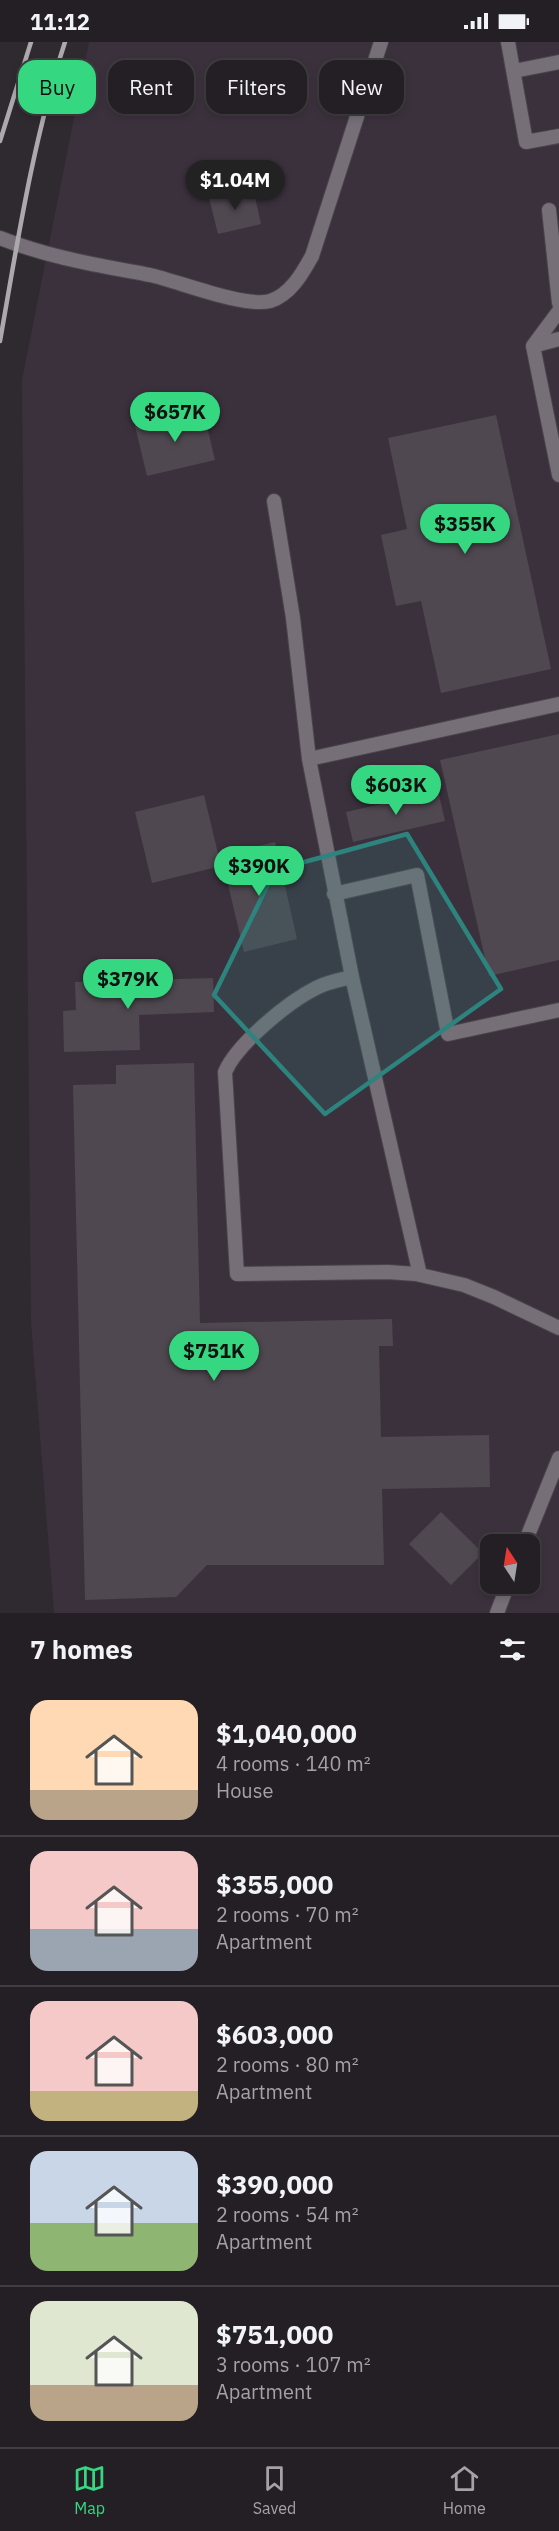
<!DOCTYPE html>
<meta charset="utf-8">
<style>
:root{--surface:#231f24;--page:#2b272c;--text:#f1f3f6;--muted:#a3a2a6;--line:#403d41;--accent:#35d881}
body{margin:0;font-family:"IBM Plex Sans",sans-serif;background:var(--page);color:var(--text);height:100vh;display:flex;flex-direction:column;font-size:22px;white-space:nowrap}
*{box-sizing:border-box;margin:0}
p{font-size:20px;color:var(--muted)}
.icon{flex:none;width:33px;height:33px;fill:none;stroke:currentColor;stroke-width:2;stroke-linecap:round;stroke-linejoin:round}
.map{position:relative;height:1571px;overflow:hidden}
.sheet{display:flex;flex-direction:column;background:var(--surface);flex:1}
.sheet>*{flex:none}
.banner{position:absolute;left:18px;top:18px;width:524px;height:54px;display:flex;gap:12px}
.needle{width:39px;rotate:348deg}
.controls{position:absolute;left:480px;top:1492px;display:grid;gap:12px}
.controls a{display:grid;place-items:center;width:60px;height:60px;border-radius:12px;background:var(--surface);box-shadow:0 3px 9px #0003,0 0 0 2px var(--line);font-size:30px}
.price{position:absolute;translate:-50% -51px;padding:0 14px;border-radius:21px;background:var(--accent);color:#111;font-size:20px;line-height:39px;filter:drop-shadow(0 2px 3px #0008)}
.price::after{content:'';position:absolute;left:50%;top:36px;width:18px;height:14px;margin-left:-9px;background:inherit;clip-path:polygon(0 0,100% 0,50% 100%)}
.price.selected{background:#222;color:#fff}
ul{padding:0;list-style:none}
li{display:flex;align-items:center;gap:18px;height:150px;padding:0 30px}
li+li{border-top:2px solid var(--line)}
li span{display:grid;place-items:center;flex:none;width:168px;height:120px;border-radius:18px;color:#555}
li>.icon{margin-inline-start:auto}
span .icon{width:72px;height:72px;fill:#fffc;stroke-width:1}
li b{font-size:26px}
h2{display:flex;justify-content:space-between;align-items:center;height:72px;padding:0 30px;font-size:26px}
.pill{padding:0 21px;border-radius:18px;background:var(--surface);box-shadow:0 3px 9px #0003,0 0 0 2px var(--line);font-size:21px;line-height:54px}
.pill.selected{background:var(--accent);color:#111}
.status{display:flex;justify-content:space-between;align-items:center;height:42px;padding:0 30px;background:var(--surface);direction:ltr}
.status svg{height:16px;fill:currentColor}
.dock{display:flex;justify-content:space-around;align-items:center;height:84px;border-top:2px solid var(--line);background:var(--surface);font-size:16px;color:var(--muted)}
.dock a{display:grid;justify-items:center;gap:3px}
.dock .selected{color:var(--accent)}
.map>svg:first-child{display:block}
.built{fill:#3b313d;fill-rule:evenodd}
.building{fill:#4f4850}
.lines{fill:none;stroke-linecap:round;stroke-linejoin:round}
.lane-casing{stroke:#49454a;stroke-width:16}
.lane{stroke:#766f78;stroke-width:14}
.rail{stroke:#aca9ad;stroke-width:4.5}
.marked{fill:#2d847e;fill-opacity:0.2;stroke:#2d847e;stroke-width:4.5;stroke-linejoin:round}
</style>
<div class="status"><b>11:12</b><svg viewBox="0 0 49 12"><path d="M0 12V9h3v3zM5 12V6h3v6zM10 12V3h3v9zM15 12V0h3v12zM26 1h20v11H26zM47 4h2v5h-2z"/></svg></div>
<div class="map">
<svg width="559" height="1571" viewBox="0 0 559 1571">
<rect width="100%" height="100%" fill="#2f2930"/>
<!-- built -->
<path class="built" d="M89,0H559V1571H54L31,1280L22,338ZM490,1503H530V1542H490Z"/>
<!-- building -->
<path class="building" d="M253,146L261,182L218,192L209,156Z
M203,368L215,418L147,434L135,384Z
M496,373L551,627L441,651L421,559L396,564L381,493L407,487L388,396Z
M559,692V918L489,934L440,718Z
M438,749L445,779L353,800L346,770Z
M204,753L221,824L152,841L135,770Z
M275,800L297,897L244,910L221,813Z
M213,936L214,970L139,973L140,1008L64,1010L63,969L76,968L75,940Z
M194,1021L200,1281L392,1277L393,1304H379L381,1395L489,1393L490,1445L382,1447L384,1523H207L176,1555L85,1558L73,1043L116,1042V1023Z
M441,1470L483,1511L451,1543L409,1502Z"/>
<g class="lines">
<defs>
<path id="lane" d="M508,0L526,100L559,94
M514,29L559,20
M549,168L559,261
M0,196C51,216 97,223 150,233C178,239 244,266 270,259C290,253 302,232 312,214L381,0
M559,269L533,304L559,433
M533,304L559,297
M274,459L293,576L309,717L352,935C339,938 327,940 316,946C288,960 237,1002 225,1030L237,1232L388,1230L416,1232L464,1243L494,1255L559,1286
M309,717L559,662
M334,852L417,833L448,992L559,968
M352,935L420,1233
M524,1503L559,1416
M497,1571L508,1542"/>
</defs>
<!-- lane casing -->
<use href="#lane" class="lane-casing"/>
<!-- lane -->
<use href="#lane" class="lane"/>
<!-- rail -->
<path class="rail" d="M0,99L31,0
M0,299C18,197 33,98 65,0"/>
</g>
<!-- marked area -->
<path class="marked" d="M407,792L501,947L325,1072L214,953L275,828Z"/>
</svg>
<div class="controls">
<a><svg class="needle" viewBox="-14 -14 28 28"><path d="M0-13l5 13h-10z" fill="#e53935"/><path d="M0 13l5-13h-10z" fill="#a3a2a6"/></svg></a>
</div>
<b class="price selected" style="left:235px;top:169px">$1.04M</b>
<b class="price" style="left:175px;top:401px">$657K</b>
<b class="price" style="left:465px;top:513px">$355K</b>
<b class="price" style="left:396px;top:774px">$603K</b>
<b class="price" style="left:259px;top:855px">$390K</b>
<b class="price" style="left:128px;top:968px">$379K</b>
<b class="price" style="left:214px;top:1340px">$751K</b>
<div class="banner">
<a class="pill selected">Buy</a>
<a class="pill">Rent</a>
<a class="pill">Filters</a>
<a class="pill">New</a>
</div>
</div>
<section class="sheet">
<h2>7 homes<svg class="icon" aria-label="filters" viewBox="0 0 24 24"><path d="M4 7h16M4 17h16"/><circle cx="9" cy="7" r="2"/><circle cx="15" cy="17" r="2"/></svg></h2>
<ul>
<li><span style="background:linear-gradient(#ffd9b3 75%,#b9a48a 0)"><svg class="icon" aria-label="home" viewBox="0 0 24 24"><path d="M3 11l9-7 9 7M6 9v11h12V9"/></svg></span><div><b>$1,040,000</b><p>4 rooms · 140 m²</p><p>House</p></div></li>
<li><span style="background:linear-gradient(#f6c9c9 65%,#9aa5b1 0)"><svg class="icon" aria-label="home" viewBox="0 0 24 24"><path d="M3 11l9-7 9 7M6 9v11h12V9"/></svg></span><div><b>$355,000</b><p>2 rooms · 70 m²</p><p>Apartment</p></div></li>
<li><span style="background:linear-gradient(#f6c9c9 75%,#c2b280 0)"><svg class="icon" aria-label="home" viewBox="0 0 24 24"><path d="M3 11l9-7 9 7M6 9v11h12V9"/></svg></span><div><b>$603,000</b><p>2 rooms · 80 m²</p><p>Apartment</p></div></li>
<li><span style="background:linear-gradient(#c9d6e8 60%,#8fb573 0)"><svg class="icon" aria-label="home" viewBox="0 0 24 24"><path d="M3 11l9-7 9 7M6 9v11h12V9"/></svg></span><div><b>$390,000</b><p>2 rooms · 54 m²</p><p>Apartment</p></div></li>
<li><span style="background:linear-gradient(#dfe7d0 70%,#b9a48a 0)"><svg class="icon" aria-label="home" viewBox="0 0 24 24"><path d="M3 11l9-7 9 7M6 9v11h12V9"/></svg></span><div><b>$751,000</b><p>3 rooms · 107 m²</p><p>Apartment</p></div></li>
</ul>
</section>
<nav class="dock">
<a class="selected"><svg class="icon" aria-label="map" viewBox="0 0 24 24"><path d="M3 6l6-2 6 2 6-2v14l-6 2-6-2-6 2zM9 4v14M15 6v14"/></svg>Map</a>
<a><svg class="icon" aria-label="saved" viewBox="0 0 24 24"><path d="M7 4h10v16l-5-4-5 4z"/></svg>Saved</a>
<a><svg class="icon" aria-label="home" viewBox="0 0 24 24"><path d="M3 11l9-7 9 7M6 9v11h12V9"/></svg>Home</a>
</nav>
